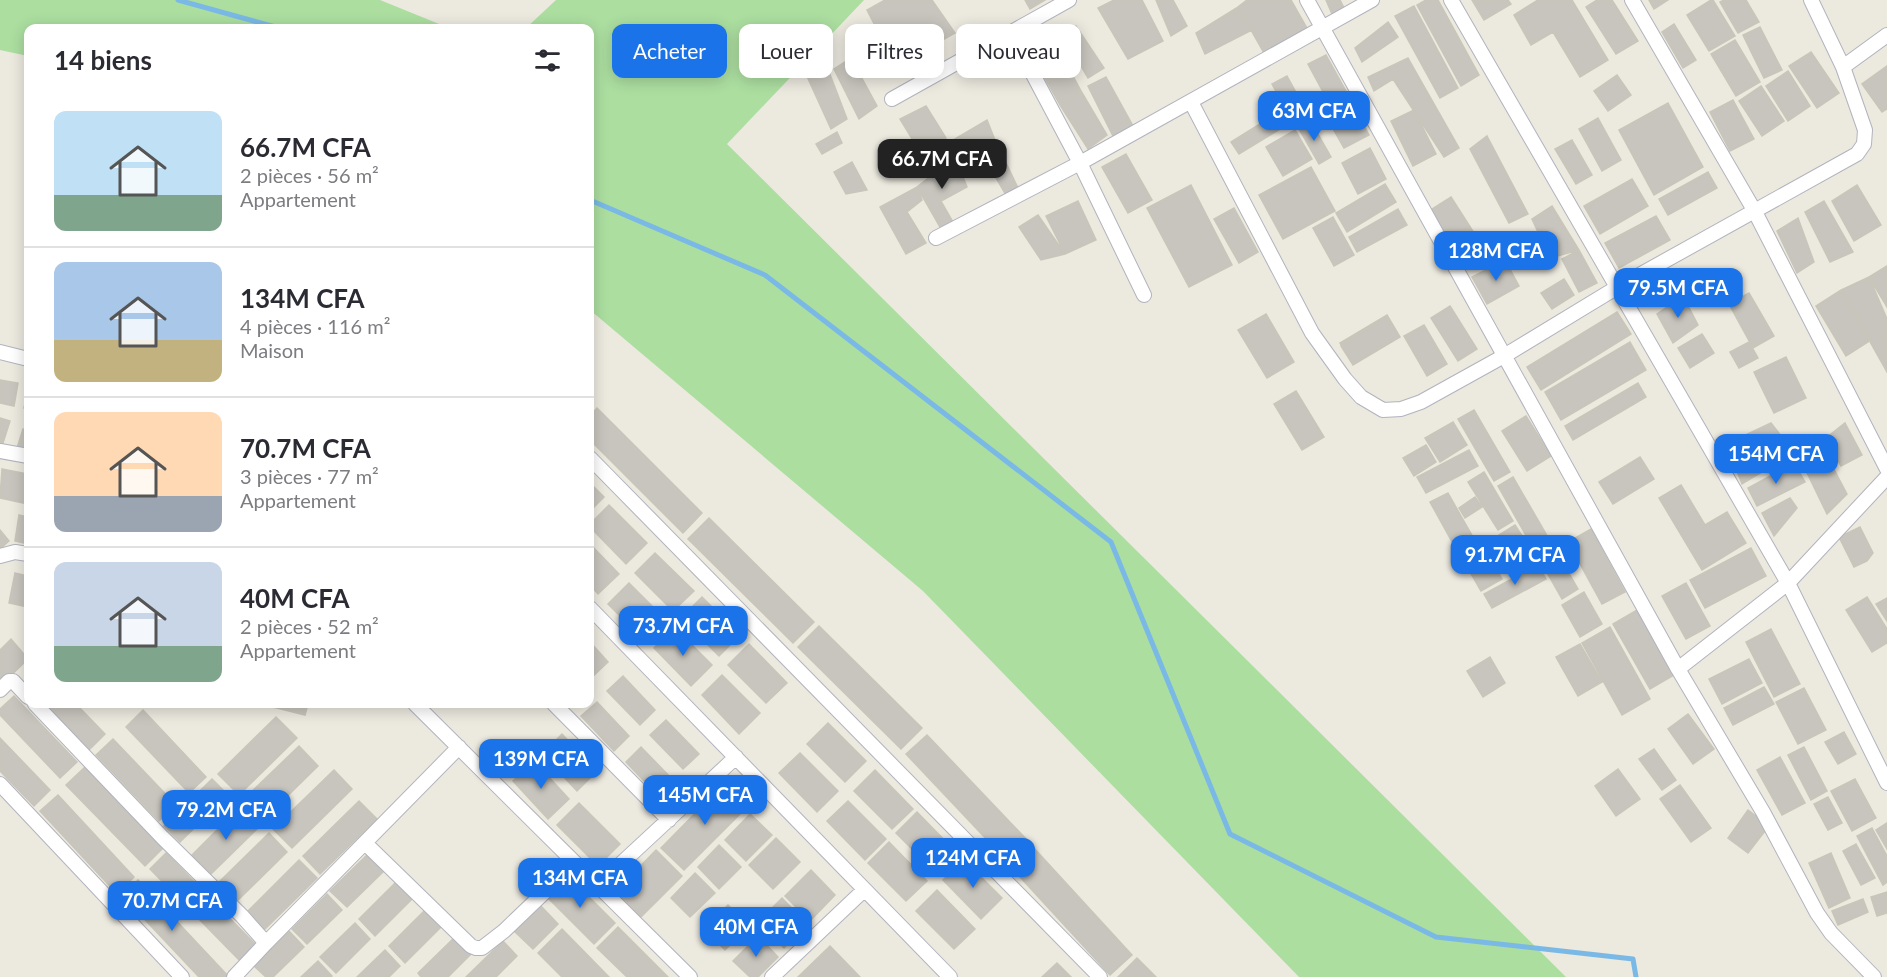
<!DOCTYPE html>
<html lang="fr">
<meta charset="utf-8">
<style>
:root{--surface:#fff;--page:#f7f7f7;--text:#2b2b33;--muted:#7c7c81;--line:#e1e1e2;--accent:#1a73e8}
body{margin:0;font-family:Lato,sans-serif;background:var(--page);color:var(--text);height:100vh;display:flex;flex-direction:column;font-size:22px;white-space:nowrap}
*{box-sizing:border-box;margin:0}
p{font-size:20px;color:var(--muted)}
.icon{flex:none;width:33px;height:33px;fill:none;stroke:currentColor;stroke-width:2;stroke-linecap:round;stroke-linejoin:round}
.map{position:relative;flex:1;overflow:hidden}
.details{position:absolute;left:24px;top:24px;width:570px;height:684px;display:flex;flex-direction:column;background:var(--surface);border-radius:12px;box-shadow:0 3px 15px #0003}
.details>*{flex:none}
.top-card{position:absolute;left:612px;top:24px;width:570px;height:54px;display:flex;gap:12px}
.price{position:absolute;translate:-50% -51px;padding:0 14px;border-radius:12px;background:var(--accent);color:#fff;font-size:20px;line-height:39px;filter:drop-shadow(0 2px 3px #0008)}
.price::after{content:'';position:absolute;left:50%;top:36px;width:18px;height:14px;margin-left:-9px;background:inherit;clip-path:polygon(0 0,100% 0,50% 100%)}
.price.current{background:#222;color:#fff}
ul{padding:0;list-style:none}
li{display:flex;align-items:center;gap:18px;height:150px;padding:0 30px}
li+li{border-top:2px solid var(--line)}
li span{display:grid;place-items:center;flex:none;width:168px;height:120px;border-radius:12px;color:#555}
li>.icon{margin-inline-start:auto}
span .icon{width:72px;height:72px;fill:#fffc;stroke-width:1}
li b{font-size:26px}
h2{display:flex;justify-content:space-between;align-items:center;height:72px;padding:0 30px;font-size:26px}
.pill{padding:0 21px;border-radius:12px;background:var(--surface);box-shadow:0 3px 15px #0003;font-size:21px;line-height:54px}
.pill.current{background:var(--accent);color:#fff}
.map>svg:first-child{display:block}
.green{fill:#acdea0}
.lines{fill:none;stroke-linecap:round;stroke-linejoin:round}
.stream{stroke:#7ab9e6;stroke-width:5}
.building{fill:#c8c5be;stroke:#c8c5b9;stroke-width:1.5}
.minor-casing{stroke:#b2b3be;stroke-width:16}
.minor{stroke:#fff;stroke-width:14}
</style>
<div class="map">
<svg width="1887" height="977" viewBox="0 0 1887 977">
<rect width="100%" height="100%" fill="#ece9df"/>
<!-- green -->
<path class="green" d="M0,0H380L449,28H28V56L0,50Z
M556,0H864L727,144L1566,977H1299L923,591L590,310V28H526Z"/>
<g class="lines">
<!-- stream -->
<path class="stream" d="M178,0L279,28
M590,200L765,275L1111,542L1230,834L1436,937L1633,959L1636,977"/>
</g>
<!-- building -->
<path class="building" d="M885,0H932L955,33L896,66L867,10Z
M1025,0H1045L1030,9Z
M1114,0H1142L1163,41L1128,59L1098,8Z
M1156,0H1173L1187,26L1171,36Z
M1247,0H1291L1308,30L1264,53L1238,7Z
M1326,0H1340L1344,8L1332,14Z
M1426,0H1438L1479,75L1461,86L1417,5Z
M1472,0H1508L1511,4L1484,20Z
M1538,0H1572L1608,60L1580,77L1553,32L1531,45L1514,15Z
M1597,0H1612L1638,41L1616,54L1586,7Z
M1649,0H1668L1654,9Z
M1711,0H1713L1735,36L1709,51L1687,15Z
M1724,0H1746L1759,22L1738,33L1720,2Z
M1414,6L1458,88L1440,98L1395,16Z
M1238,7L1252,30L1205,54L1196,33Z
M1388,22L1398,37L1362,62L1355,48Z
M1674,24L1696,60L1683,68L1662,32Z
M1076,26L1104,68L1088,78L1062,34Z
M1760,27L1782,70L1764,78L1743,35Z
M1050,33L1081,91L1060,105L1028,48Z
M1735,40L1760,82L1736,96L1711,54Z
M1811,52L1839,93L1817,108L1789,66Z
M1326,55L1347,93L1329,103L1308,64Z
M851,58L877,106L859,119L834,69Z
M1408,58L1459,148L1444,157L1393,79L1374,91L1368,77Z
M826,64L847,119L831,129L806,74Z
M1887,66V109L1882,112L1862,84Z
M1788,71L1810,106L1788,121L1766,86Z
M1617,75L1631,95L1608,111L1594,91Z
M1287,76L1308,114L1293,122L1272,84Z
M1106,77L1133,126L1113,136L1088,86Z
M1761,86L1784,121L1762,136L1739,101Z
M1081,91L1107,135L1088,149L1060,105Z
M1348,97L1369,135L1344,148L1323,111Z
M1733,100L1754,139L1730,151L1710,112Z
M1668,103L1703,167L1654,195L1619,130Z
M926,106L946,138L920,152L900,119Z
M1282,110L1290,123L1239,154L1231,142Z
M1414,110L1436,154L1413,166L1391,121Z
M1598,118L1621,160L1602,171L1579,129Z
M987,120L995,140L955,157L948,143Z
M1310,120L1331,157L1319,164L1298,127Z
M1295,130L1312,159L1283,176L1266,147Z
M837,132L842,143L822,154L816,144Z
M1487,136L1528,214L1509,223L1470,149Z
M995,140L1018,188L1006,195L979,149Z
M1572,140L1592,175L1576,184L1555,149Z
M1370,148L1386,179L1358,194L1342,163Z
M1126,154L1152,200L1128,213L1102,167Z
M955,157L967,187L941,201L953,222L940,227L917,187Z
M852,162L867,190L846,194L834,172Z
M1311,167L1335,211L1283,239L1259,195Z
M1708,172L1717,188L1668,215L1659,199Z
M1632,179L1648,206L1600,234L1584,206Z
M1385,184L1396,202L1347,232L1336,213Z
M1191,185L1232,265L1189,287L1147,208Z
M1857,185L1881,225L1854,241L1832,201Z
M917,187L922,200L907,212L926,243L906,254L880,207Z
M1451,197L1476,236L1454,250L1429,211Z
M1078,201L1096,240L1065,254L1046,216Z
M1824,201L1853,252L1830,262L1805,212Z
M1552,206L1579,250L1550,258L1532,219Z
M1234,208L1258,252L1239,263L1214,219Z
M1398,209L1407,225L1357,252L1349,237Z
M1038,215L1065,254L1041,260L1019,227Z
M1656,216L1670,240L1619,268L1605,243Z
M1333,217L1354,255L1334,266L1313,228Z
M1798,218L1814,262L1797,273L1777,231Z
M1579,250L1597,283L1579,292L1562,259Z
M1505,260L1519,286L1487,304L1472,277Z
M1887,266V307L1869,277Z
M1869,277L1887,319V372L1841,290Z
M1564,279L1574,295L1552,309L1541,293Z
M1841,290L1871,340L1846,356L1816,306Z
M1749,293L1774,336L1753,348L1729,304Z
M1683,296L1698,325L1673,343L1657,314Z
M1450,306L1477,349L1458,361L1431,318Z
M1617,312L1631,334L1541,390L1527,367Z
M1266,314L1294,362L1267,378L1238,330Z
M1387,315L1400,337L1353,365L1340,343Z
M1387,315L1400,337L1353,365L1341,346Z
M1424,325L1447,364L1427,376L1404,336Z
M1702,334L1714,353L1690,368L1678,348Z
M1630,342L1646,370L1561,420L1545,392Z
M1749,342L1758,358L1739,368L1730,352Z
M1786,357L1806,398L1774,413L1754,372Z
M0,380L18,383L14,406L0,403Z
M1638,383L1646,397L1573,440L1565,426Z
M28,391V409L24,408Z
M1296,391L1324,437L1302,450L1274,404Z
M597,408L702,513L683,533L590,440V416Z
M1474,410L1510,472L1494,481L1458,419Z
M1526,416L1551,456L1527,471L1502,431Z
M0,418L10,421L3,443L0,442Z
M1453,422L1467,445L1440,462L1425,438Z
M1771,423L1782,437L1734,465L1724,445Z
M1845,423L1862,455L1841,466L1826,438Z
M23,429L28,431V452L17,448Z
M1817,437L1847,494L1827,514L1796,450Z
M1787,442L1790,455L1742,484L1737,471Z
M1426,445L1436,462L1414,476L1403,458Z
M1469,450L1478,466L1426,493L1417,477Z
M1640,457L1654,479L1613,504L1599,482Z
M1794,463L1805,482L1757,506L1748,488Z
M2,469L28,474V504L0,498Z
M1484,472L1513,521L1498,530L1468,482Z
M1513,477L1578,589L1562,599L1498,486Z
M590,483L604,497L590,511Z
M1681,485L1705,525L1727,512L1746,543L1702,570L1659,498Z
M1448,493L1474,539L1456,549L1430,502Z
M1475,497L1482,507L1465,518L1459,508Z
M1790,498L1797,508L1774,536L1762,513Z
M609,505L647,543L626,564L590,527V524Z
M19,515L28,517V544L15,541Z
M709,518L814,622L793,643L688,539Z
M1515,525L1537,559L1521,569L1499,535Z
M1860,527L1873,553L1867,561L1854,567L1839,537Z
M1591,529L1625,592L1602,604L1568,542Z
M0,530L9,541L0,549Z
M1480,541L1502,579L1481,591L1459,553Z
M590,544L619,574L598,594L590,585Z
M1751,548L1766,576L1705,608L1690,580Z
M655,553L694,591L673,611L635,573Z
M1538,565L1546,579L1492,608L1484,594Z
M15,573L28,576V607L9,603Z
M629,583L667,621L646,642L608,604Z
M1686,583L1710,626L1686,639L1662,596Z
M1584,592L1602,624L1580,637L1562,605Z
M702,597L740,635L719,656L681,618Z
M1867,597L1887,629V643L1872,652L1846,610Z
M1887,598V621L1876,604Z
M1637,610L1674,675L1650,689L1613,624Z
M819,626L922,728L901,749L798,647Z
M674,627L712,665L691,686L654,648Z
M1610,627L1650,699L1622,715L1582,643Z
M1771,629L1800,684L1774,697L1746,642Z
M28,632V652L25,651Z
M11,639L28,659L0,686V650Z
M590,642L608,662L592,677L590,674Z
M749,644L787,683L766,703L728,665Z
M1580,644L1602,682L1578,696L1556,657Z
M1490,657L1505,683L1483,697L1467,671Z
M1749,659L1762,683L1722,704L1709,679Z
M722,675L760,713L739,734L702,695Z
M623,676L655,710L640,725L607,691Z
M1764,687L1774,704L1733,725L1724,708Z
M1804,688L1826,730L1798,744L1776,702Z
M14,696L77,762L60,778L0,715V709Z
M597,702L629,736L614,751L581,716Z
M44,704H76L105,734L89,750Z
M261,704H308L305,715Z
M143,710L206,777L189,793L126,727Z
M1688,714L1714,749L1693,764L1668,729Z
M276,717L297,738L239,795L218,774Z
M666,720L699,754L683,769L650,735Z
M828,723L866,761L845,782L807,744Z
M1844,732L1856,754L1838,764L1825,742Z
M562,734L597,771L577,791L542,754Z
M927,735L1028,841L1007,861L906,754Z
M0,738L50,790L34,806L0,771Z
M113,739L176,805L159,821L96,755Z
M299,746L318,766L263,820L243,800Z
M641,747L674,781L658,796L626,762Z
M1804,747L1827,791L1811,800L1788,755Z
M1654,749L1676,780L1662,790L1639,759Z
M800,753L838,791L817,812L779,773Z
M1780,757L1805,803L1782,815L1757,770Z
M534,761L569,799L548,819L513,781Z
M85,767L163,848L145,866L66,785Z
M1618,769L1640,799L1616,816L1595,786Z
M334,770L352,789L292,848L273,829Z
M875,770L913,809L892,829L854,791Z
M212,779L228,795L180,842L164,826Z
M1855,779L1876,818L1852,831L1831,791Z
M726,782L749,805L684,870L661,848Z
M1680,785L1711,828L1691,842L1660,799Z
M58,795L134,877L117,894L40,811Z
M1828,797L1842,823L1828,830L1814,804Z
M359,801L377,819L320,874L303,856Z
M848,801L886,839L865,860L827,821Z
M579,803L620,844L598,866L557,825Z
M240,807L259,827L211,874L192,855Z
M1748,810L1769,826L1748,853L1728,838Z
M917,812L955,851L934,871L896,833Z
M750,814L772,835L746,861L725,840Z
M1887,823V849L1876,830Z
M1872,828L1887,856V882L1883,885L1857,836Z
M269,833L287,852L236,902L218,883Z
M776,838L800,862L773,889L749,865Z
M889,842L927,881L906,901L868,863Z
M1856,844L1875,878L1861,885L1843,851Z
M719,845L741,867L719,889L698,867Z
M1032,846L1132,955L1110,975L1010,866Z
M656,850L682,876L641,917L616,891Z
M166,853L258,947L242,963L150,869Z
M1831,853L1850,898L1829,908L1809,863Z
M368,854L384,871L347,907L330,891Z
M299,860L317,878L264,930L247,912Z
M964,860L1002,898L981,919L943,880Z
M811,870L835,895L810,921L785,896Z
M695,873L715,893L690,917L671,898Z
M567,875L615,923L594,944L546,896Z
M138,880L229,977H199L149,924L122,895Z
M396,882L412,899L375,936L359,919Z
M937,890L975,929L954,949L916,911Z
M1887,892V913L1877,916L1871,897Z
M327,894L342,910L307,944L292,929Z
M782,898L807,924L784,948L758,922Z
M1863,899L1868,912L1838,925L1832,911Z
M539,904L558,924L533,949L513,930Z
M728,905L749,926L725,950L704,929Z
M426,909L442,926L405,963L389,946Z
M355,923L370,939L336,973L320,957Z
M618,927L668,977H627L597,948Z
M562,929L609,977H562L538,953Z
M289,931L304,947L273,977H266L254,966Z
M758,936L778,957L758,977H750L733,961Z
M455,937L472,953L448,977H421L418,973Z
M503,941L517,956L496,977H466Z
M830,946L860,977H798Z
M385,950L400,966L389,977H357Z
M1137,958L1156,977H1118Z
M318,961L332,976L331,977H301Z
M1057,963L1071,977H1042Z"/>
<g class="lines">
<defs>
<path id="minor" d="M1307,0L1678,669L1788,583L1887,477
M1451,0L1788,583L1887,783
M1632,0L1754,210L1887,469
M1011,33L1080,163L1144,295
M1843,67L1887,35
M892,99L1069,0
M1191,102L1312,333L1345,379L1361,397L1383,410L1401,409L1421,402L1504,356L1616,288L1857,154L1864,144L1865,130L1843,67L1811,0
M936,238L1080,163L1372,0
M0,352L28,359
M0,451L28,456
M590,458L1100,977
M0,556L15,552L28,554
M590,608L950,977
M1678,669L1763,812L1817,913L1831,933L1874,977
M0,690L9,681H13L28,697
M35,704L162,837L242,916L266,943L459,747
M415,704L690,977
M554,704L669,820
M0,784L182,977
M365,843L471,946L476,948H482L504,931L575,863
M598,885L736,757
M234,977L266,943
M772,977L864,890"/>
</defs>
<!-- minor casing -->
<use href="#minor" class="minor-casing"/>
<!-- minor -->
<use href="#minor" class="minor"/>
</g>
</svg>
<b class="price" style="left:1314px;top:142px">63M CFA</b>
<b class="price current" style="left:942px;top:190px">66.7M CFA</b>
<b class="price" style="left:1496px;top:282px">128M CFA</b>
<b class="price" style="left:1678px;top:319px">79.5M CFA</b>
<b class="price" style="left:1776px;top:485px">154M CFA</b>
<b class="price" style="left:1515px;top:586px">91.7M CFA</b>
<b class="price" style="left:683px;top:657px">73.7M CFA</b>
<b class="price" style="left:541px;top:790px">139M CFA</b>
<b class="price" style="left:705px;top:826px">145M CFA</b>
<b class="price" style="left:226px;top:841px">79.2M CFA</b>
<b class="price" style="left:973px;top:889px">124M CFA</b>
<b class="price" style="left:580px;top:909px">134M CFA</b>
<b class="price" style="left:172px;top:932px">70.7M CFA</b>
<b class="price" style="left:756px;top:958px">40M CFA</b>
<div class="top-card">
<a class="pill current">Acheter</a>
<a class="pill">Louer</a>
<a class="pill">Filtres</a>
<a class="pill">Nouveau</a>
</div>
<section class="details">
<h2>14 biens<svg class="icon" aria-label="filters" viewBox="0 0 24 24"><path d="M4 7h16M4 17h16"/><circle cx="9" cy="7" r="2"/><circle cx="15" cy="17" r="2"/></svg></h2>
<ul>
<li><span style="background:linear-gradient(#bfe0f5 70%,#7fa58c 0)"><svg class="icon" aria-label="home" viewBox="0 0 24 24"><path d="M3 11l9-7 9 7M6 9v11h12V9"/></svg></span><div><b>66.7M CFA</b><p>2 pièces · 56 m²</p><p>Appartement</p></div></li>
<li><span style="background:linear-gradient(#a9c7e8 65%,#c2b280 0)"><svg class="icon" aria-label="home" viewBox="0 0 24 24"><path d="M3 11l9-7 9 7M6 9v11h12V9"/></svg></span><div><b>134M CFA</b><p>4 pièces · 116 m²</p><p>Maison</p></div></li>
<li><span style="background:linear-gradient(#ffd9b3 70%,#9aa5b1 0)"><svg class="icon" aria-label="home" viewBox="0 0 24 24"><path d="M3 11l9-7 9 7M6 9v11h12V9"/></svg></span><div><b>70.7M CFA</b><p>3 pièces · 77 m²</p><p>Appartement</p></div></li>
<li><span style="background:linear-gradient(#c9d6e8 70%,#7fa58c 0)"><svg class="icon" aria-label="home" viewBox="0 0 24 24"><path d="M3 11l9-7 9 7M6 9v11h12V9"/></svg></span><div><b>40M CFA</b><p>2 pièces · 52 m²</p><p>Appartement</p></div></li>
</ul>
</section>
</div>
